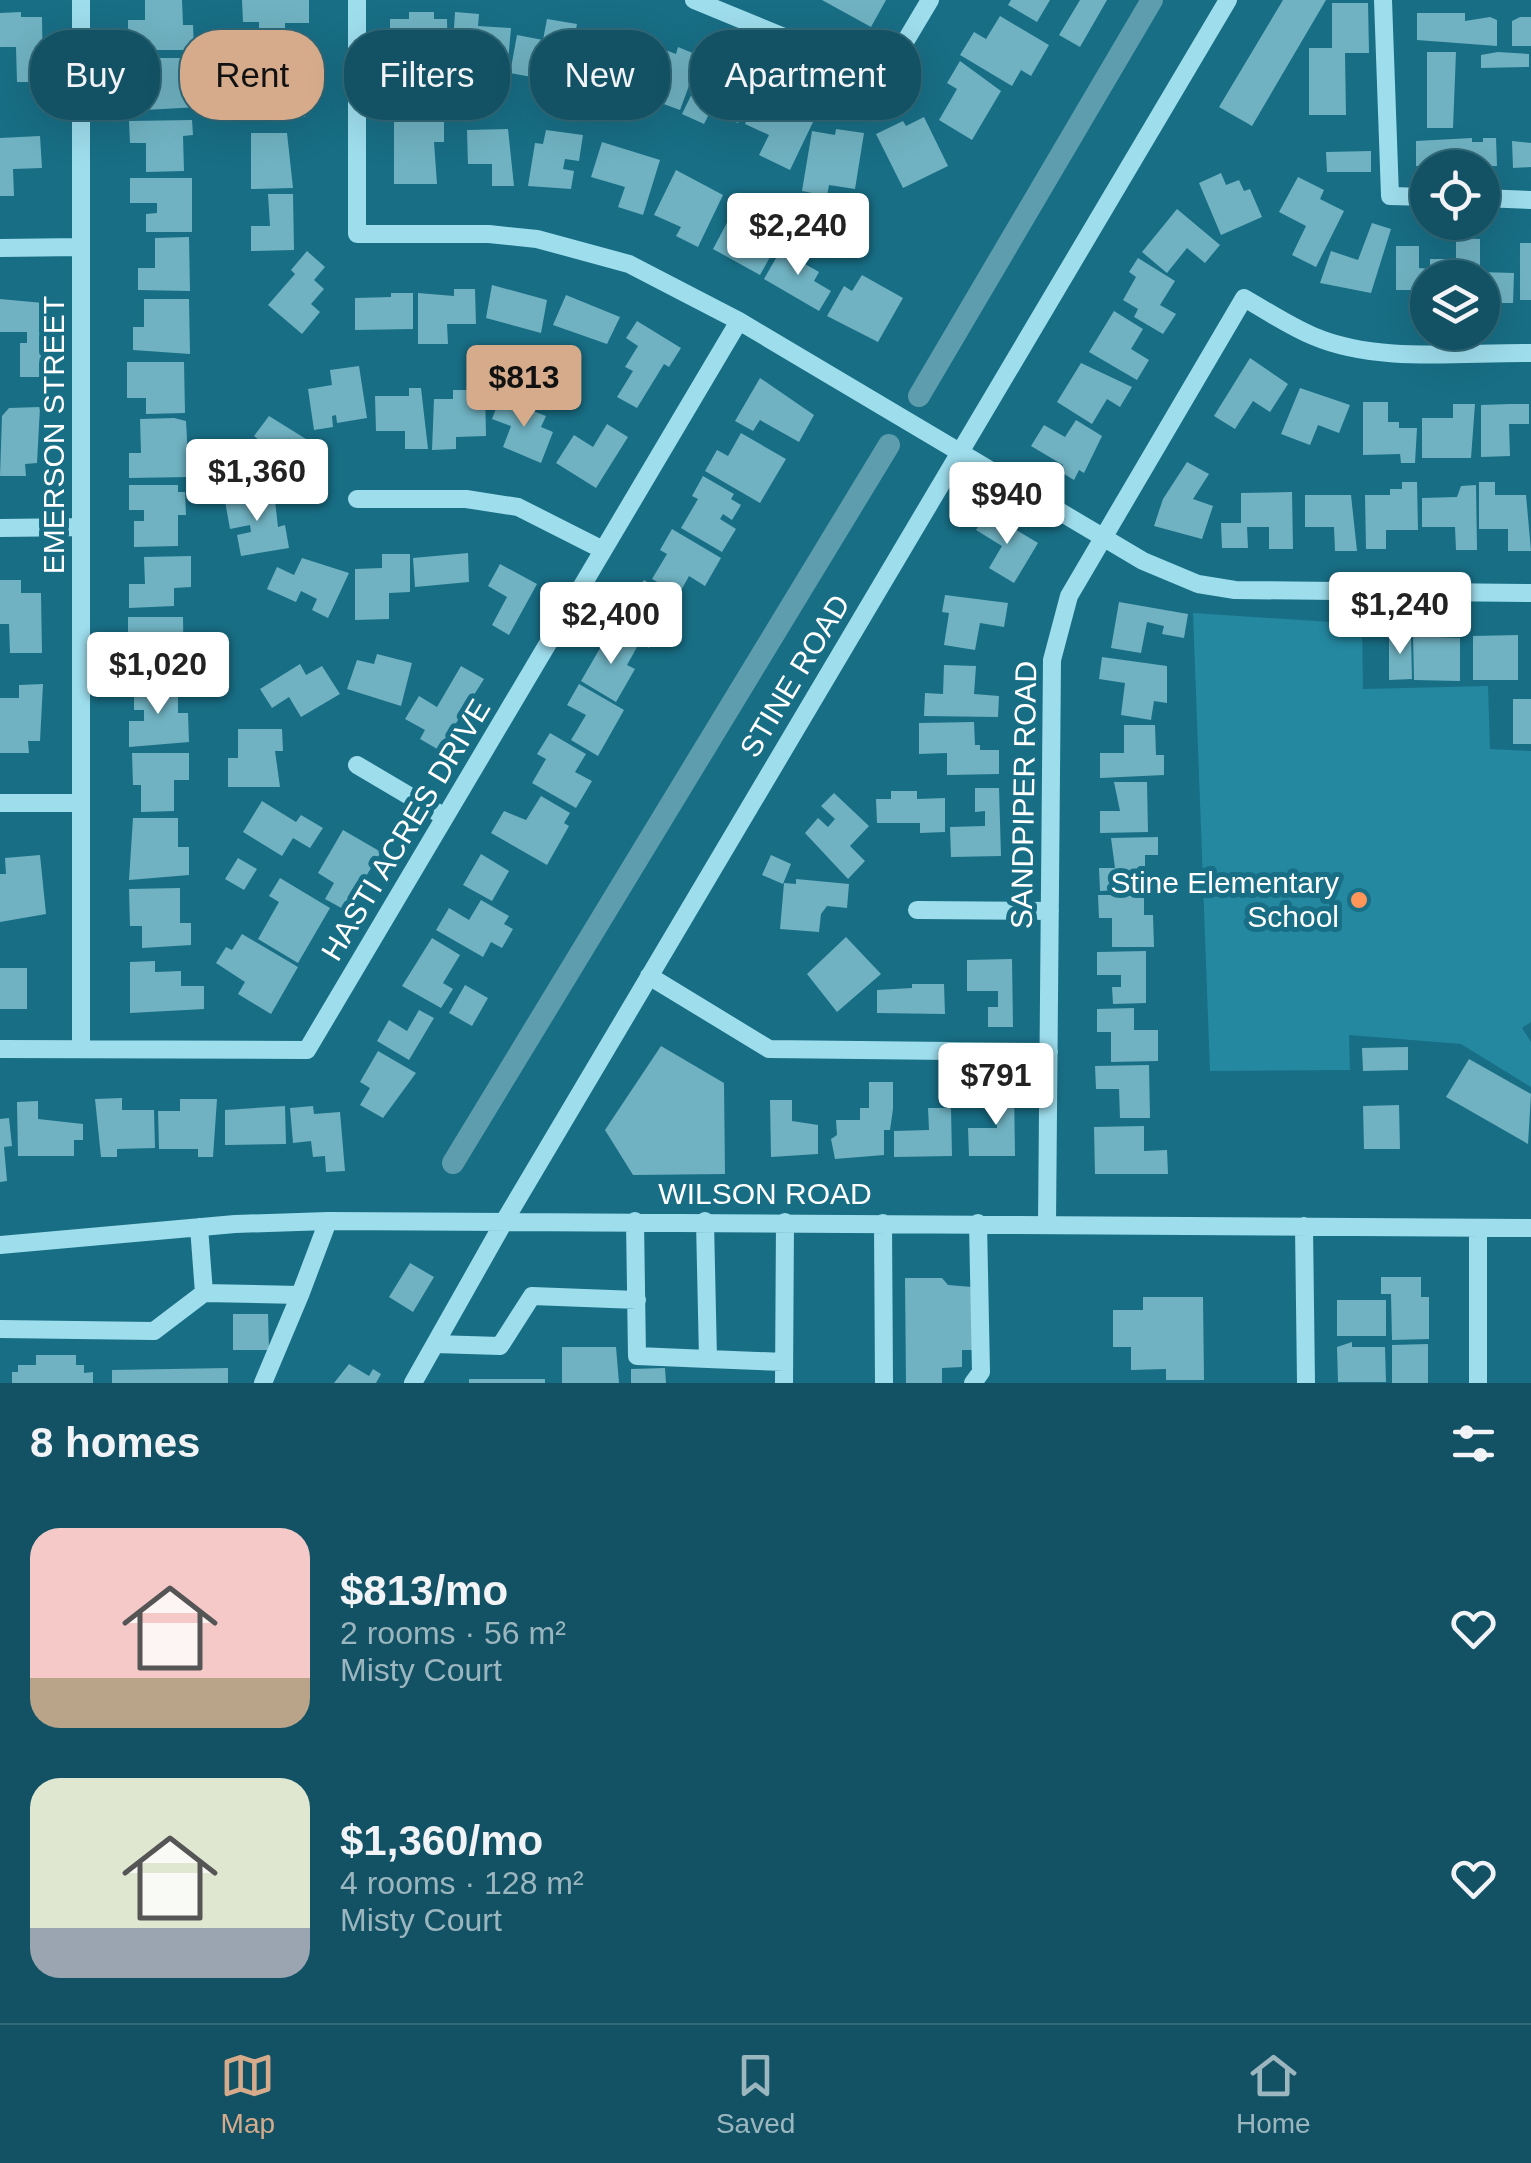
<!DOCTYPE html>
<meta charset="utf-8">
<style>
:root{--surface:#125264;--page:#1b586a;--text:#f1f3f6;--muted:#9cb6bf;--line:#316978;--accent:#d6ab8b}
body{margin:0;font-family:Helvetica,sans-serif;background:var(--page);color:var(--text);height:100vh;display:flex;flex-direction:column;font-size:38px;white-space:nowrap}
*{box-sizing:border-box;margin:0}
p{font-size:32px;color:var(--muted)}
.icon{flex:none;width:55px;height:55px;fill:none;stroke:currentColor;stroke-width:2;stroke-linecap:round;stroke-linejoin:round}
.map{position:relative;height:1383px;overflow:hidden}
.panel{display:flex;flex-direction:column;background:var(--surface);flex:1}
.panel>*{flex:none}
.banner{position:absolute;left:30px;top:30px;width:1000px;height:90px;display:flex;gap:20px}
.controls{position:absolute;left:1410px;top:150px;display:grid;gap:20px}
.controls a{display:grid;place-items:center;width:90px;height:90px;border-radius:50%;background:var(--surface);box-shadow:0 10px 40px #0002,0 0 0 2px var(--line);font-size:50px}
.price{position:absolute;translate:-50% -85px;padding:0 22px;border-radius:10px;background:#fff;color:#222;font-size:32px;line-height:65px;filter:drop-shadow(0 2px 5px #0008)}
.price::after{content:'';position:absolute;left:50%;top:60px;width:30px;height:22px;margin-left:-15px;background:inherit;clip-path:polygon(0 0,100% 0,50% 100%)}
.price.on{background:var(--accent);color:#111}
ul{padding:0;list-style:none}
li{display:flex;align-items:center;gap:30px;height:250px;padding:0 30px}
li span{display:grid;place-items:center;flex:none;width:280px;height:200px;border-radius:30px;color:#555}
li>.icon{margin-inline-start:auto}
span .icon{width:120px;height:120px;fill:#fffc;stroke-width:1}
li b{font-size:42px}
h2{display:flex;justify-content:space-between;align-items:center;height:120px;padding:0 30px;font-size:42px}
.chip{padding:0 35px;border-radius:40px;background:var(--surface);box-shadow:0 10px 40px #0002,0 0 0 2px var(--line);font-size:35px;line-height:90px}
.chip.on{background:var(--accent);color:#111}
.tab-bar{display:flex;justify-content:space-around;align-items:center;height:140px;border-top:2px solid var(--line);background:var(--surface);font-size:28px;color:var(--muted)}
.tab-bar a{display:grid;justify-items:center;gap:5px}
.tab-bar .on{color:var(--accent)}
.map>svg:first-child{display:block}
.green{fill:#2488a0}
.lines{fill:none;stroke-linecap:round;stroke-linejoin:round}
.canal{stroke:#5e9dad;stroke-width:22}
.building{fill:#70b2c2}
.minor{stroke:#9eddec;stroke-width:18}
.poi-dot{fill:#ff9559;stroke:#186e85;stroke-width:4}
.labels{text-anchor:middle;stroke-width:10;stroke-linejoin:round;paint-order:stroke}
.street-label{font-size:30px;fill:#fff;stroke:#186e85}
.poi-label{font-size:30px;fill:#fff;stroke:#186e85;text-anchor:end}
</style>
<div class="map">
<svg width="1531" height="1383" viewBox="0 0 1531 1383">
<rect width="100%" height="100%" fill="#186e85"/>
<!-- green -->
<path class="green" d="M1193,613L1362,624L1363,689L1488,686L1490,749L1531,751V1022L1522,1028L1531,1042V1087L1461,1044L1349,1035L1350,1070L1210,1071Z"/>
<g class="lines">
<!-- canal -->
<path class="canal" d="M919,396L1152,0
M453,1163L889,445"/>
</g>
<!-- building -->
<path class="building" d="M145,0H182L183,25H193L194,50H128V20H145Z
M242,0H309V23H285V44H259V22H243Z
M822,0H886L871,27Z
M1011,0H1050L1037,22L1008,5Z
M1080,0H1107L1080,47L1059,35Z
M1283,0H1326L1252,126L1219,107Z
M1332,3H1368L1369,53H1345L1346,115H1309V48H1332Z
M21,12V17H42L43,82H17L16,47H0V13Z
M409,12H434V19H447L448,64H425L424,49H414L415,57H390V19H409Z
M455,12L479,14L478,26L511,28L507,73L489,71V61L452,59Z
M1417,13H1465V21L1490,17L1497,20V46L1417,40Z
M1000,16L1049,45L1031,76L1021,70L1012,86L960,55L974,32L986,39Z
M1520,17H1531V46H1512V21Z
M547,19L577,24L568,72L561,71L559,82L510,73L517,35L543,40Z
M614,29L635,34L623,92L570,81L579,42L610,49Z
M652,45L676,54L678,47L700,56L680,110L650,99L657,79L641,74Z
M1427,52H1456L1453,128H1427Z
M1498,52L1529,54V67L1481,68V55Z
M143,58H189V89H198L199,107L127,111V87H155V76H143Z
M960,61L1001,91L972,140L939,120L957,89L947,83Z
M284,65L285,93H304L305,117L260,118L259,97H240L239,66Z
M704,69L734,79L738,70L759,80L738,123L711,110L704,124L682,114Z
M424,83H448V98H424Z
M759,94L814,120L790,170L759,155L769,135L745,124Z
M394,117H444V142H434L437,184H394Z
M924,117L948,166L903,188L876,134L903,121L906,126Z
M192,120L193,135L183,136L184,171L146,172V143H130L129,121Z
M508,129L514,186H492V164H468L467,130Z
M836,129L864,133L855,189L829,185L827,196L802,191L812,131L835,135Z
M546,130L583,135L579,161L565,159L563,169L574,171L571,189L528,186L535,143L543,144Z
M251,133H287L293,188L251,189Z
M40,136L42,168L13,169L14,196H0V138Z
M1472,138V142H1483V138H1496L1497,166H1416V141Z
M1512,141L1531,143V167L1513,168Z
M602,142L660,160L643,215L618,207L625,187L591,177Z
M1371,151V172H1327L1326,152Z
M676,170L723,195L698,247L676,236L681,227L654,215Z
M1221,173L1226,185L1239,180L1244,191L1250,189L1262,217L1221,235L1199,183Z
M1298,177L1324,190L1320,199L1344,211L1316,267L1292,255L1306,226L1279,212Z
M130,178H192V232H146V214L157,213V203H130Z
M268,194H293L294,250L251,251V226H270Z
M1177,209L1220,245L1205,263L1187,248L1167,273L1142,252Z
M729,219L776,246L760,275L713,249Z
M1372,223L1391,229L1371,293L1320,283L1331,251L1358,260Z
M189,237L190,291L138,290V268H155V238Z
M1456,238L1480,239V272L1514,273L1513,303H1482V278H1456Z
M1520,243H1531V300H1520Z
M791,246L809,256L805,264L819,272L814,281L831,291L819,311L764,279L780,251L786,255Z
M1396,246H1419V268L1430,269V259H1448V278H1428V303H1422V290H1396Z
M307,251L325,267L314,280L324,289L311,304L320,312L302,334L268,305L295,274L291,270Z
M1138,258L1175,281L1160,305L1176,314L1163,334L1134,317L1138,309L1123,300L1136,277L1129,272Z
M862,275L903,298L878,342L827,316L844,286L852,291Z
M492,285L547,300L541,333L486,318Z
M454,289H475L476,324H447L448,344H418V293L454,296Z
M391,293H413V329L355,330V298L391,297Z
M566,295L620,317L607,344L553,325Z
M0,299L43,303L44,377H20V343H27V332H0Z
M144,299H189L190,354L133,350V327H144Z
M1114,311L1143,329L1131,349L1149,360L1137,380L1089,352Z
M637,321L681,348L669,367L664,364L637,408L617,397L633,371L625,367L638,346L626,338Z
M1250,358L1288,384L1270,412L1253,401L1235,429L1214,416Z
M127,362H184L185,413L146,414V398H127Z
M1081,363L1132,387L1120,407L1107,399L1092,424L1057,402Z
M359,366L367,418L337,423L336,415L332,416L333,427L314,430L308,389L332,385L330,370Z
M760,378L814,415L799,442L760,420L753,431L735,421Z
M409,388H421L428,449H405V431H376L375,396H409Z
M1300,388L1350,405L1339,433L1318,425L1310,445L1281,434Z
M453,390H485L486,436L456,437V449L432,450L434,399H453Z
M500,398L546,416L541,427L553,432L541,463L503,447L511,426L492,419Z
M1363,402H1388V422H1399V428H1417L1415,463H1401L1400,454L1363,455Z
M1453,404H1475L1471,458H1422V418H1453Z
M1510,404H1529V424H1509L1510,456L1481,457V405Z
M40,407L37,463L25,464L26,476H0L2,416L9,408Z
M269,416L306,439L280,489L255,474L266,457L253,449L259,440L254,436Z
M174,418L186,421L189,477L129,478V453H141L140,419Z
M1076,420L1102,436L1084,473L1079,470L1074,480L1059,471L1063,465L1031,446L1044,425L1065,437Z
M607,424L628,437L596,488L556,463L574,435L593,447Z
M741,433L786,459L760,503L705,471L717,450L728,456Z
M1187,462L1209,474L1193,499L1213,506L1202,539L1154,526L1163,499Z
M703,476L734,494L731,499L741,505L732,520L723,514L720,519L736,529L722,552L681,528L698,499L692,496Z
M1402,482H1417L1418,530H1386V549H1366L1365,495H1390V489H1402Z
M1479,482H1495V495H1526L1531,551H1508V529H1479Z
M129,485H178V492H185L186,515H178V546L134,547V521H144V510H129Z
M1476,485L1477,550H1456L1455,527H1422V498L1457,497L1461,486Z
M274,492L278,527L285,525L289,548L241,556L237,535L251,532L250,525L230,529L225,501Z
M1292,492L1293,549H1269V527H1247L1248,548H1222L1221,523H1241V493Z
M1305,495H1351L1357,551H1335L1334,527H1305Z
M987,512L1038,543L1014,583L989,568L1002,546L976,530Z
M672,529L721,558L705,586L689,576L679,594L652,579L667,554L660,550Z
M468,553L469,582L415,587L413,558Z
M382,554H410V592L389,593V619L355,620V569L382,568Z
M191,556V587L174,588V606L129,608V584H145L144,557Z
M302,558L349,573L328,618L312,610L317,599L301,591L296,602L267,589L277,567L294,575Z
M500,564L537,584L509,635L492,625L507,597L488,586Z
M0,580H21V593H41L42,653H10L9,624H0Z
M644,580L673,597L649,648L613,627Z
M945,595L1008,603L1004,627L980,623L975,650L944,645L949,613L942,612Z
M1119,602L1188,614L1184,638L1162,634L1164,626L1147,622L1141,653L1111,648Z
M128,617H183L184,679H148L146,645H128Z
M610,631L637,647L627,665L635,669L616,702L581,681Z
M1389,635H1411L1412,679L1389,680Z
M1518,635V680H1473V636Z
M1413,636L1460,638V681L1414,680Z
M377,654L412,663L401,706L347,689L357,660L374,664Z
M1102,657L1167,666V703L1154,701L1151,720L1121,715L1125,683L1099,679Z
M300,664L306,675L322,666L340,694L301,717L289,697L272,708L260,689Z
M944,665L976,666L974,694L999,696L998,717L924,716L925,693L943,694Z
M461,666L484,679L439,750L420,739L425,730L405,719L419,696L437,707Z
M43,684L40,741H28L29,753H0V698H19V685Z
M579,684L624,710L598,756L571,740L586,715L567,705Z
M134,685H178V713H188L189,742L129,747V721H144V710H134Z
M1513,699H1531V744H1513Z
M974,722L975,745H980V750H999V774L947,775V753L919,754V723Z
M1124,725H1155L1156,755H1164V775L1100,778V753H1124Z
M238,729H282L283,751H275L280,787H228V758H238Z
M550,733L586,754L575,772L592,781L576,808L532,783L546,759L537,754Z
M132,753H189V780H174V811L141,812V785H133Z
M1114,782H1147L1148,832L1100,833V811H1120Z
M975,788H999L1001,856L951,857L950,827L985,826V811L975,812Z
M891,791H917V799L945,798V832L920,833V823H877L876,799H891Z
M834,793L869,826L850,846L865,861L848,879L805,833L818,818L828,827L835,819L821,806Z
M541,796L570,813L564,823L569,826L547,865L491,833L504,811L526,820Z
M262,801L296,822L301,815L323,828L310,848L293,838L282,856L243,832Z
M133,818H178V847H189V875L129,880Z
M343,830L381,852L345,910L325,899L334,883L318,873Z
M1158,837V855H1145V876H1155V888L1100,891L1099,868H1115L1111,838Z
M481,854L509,871L492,901L463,885Z
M40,855L46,914L0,922V874H6L5,858Z
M771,855L791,864L783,884L762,875Z
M238,858L257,869L244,890L225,879Z
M280,878L330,908L298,963L258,939L279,902L269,896Z
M796,879L849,884L847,908L827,906L821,914L819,932L780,929L784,883L796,884Z
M180,888V923H191V945L142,948V926H130L129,889Z
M1098,895H1144V915H1153L1154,947H1112V918H1099Z
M481,900L509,916L504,924L513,929L502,948L491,942L483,957L436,930L449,908L469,920Z
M242,934L298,967L271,1014L238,994L245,982L216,963L226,947L232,950Z
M846,937L881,974L837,1012L807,974Z
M432,938L460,955L443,983L453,989L441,1008L402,986Z
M1146,951V1003L1113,1004L1112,987H1121V975H1097V952Z
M1012,959L1013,1027H988V1007H998V991H967V960Z
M155,961V972L181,971V986H204V1009L130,1013V962Z
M0,968H27V1009H0Z
M912,984H944L945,1014L877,1013V990L912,988Z
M465,985L488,998L472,1026L449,1013Z
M1134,1008V1030H1158V1061L1111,1062V1032H1097V1009Z
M419,1010L434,1018L409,1060L377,1041L389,1020L407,1031Z
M661,1046L724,1083L725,1174L633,1175L605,1130Z
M1408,1047V1070L1363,1071L1362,1048Z
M378,1051L416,1073L383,1118L360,1105L370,1088L360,1082Z
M1469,1059L1531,1094L1528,1144L1446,1097Z
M1149,1065L1150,1118H1120L1119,1089H1096L1095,1066Z
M869,1082H893V1109L890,1130H884V1155L835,1159L831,1139L837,1135L836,1120H860V1108H869Z
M1014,1089L1015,1156H969L968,1128H997V1111H987V1090Z
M122,1098V1110H154L155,1148L117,1149V1157H101L95,1099Z
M180,1099H217L213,1157H198V1149H159L158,1111H180Z
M770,1100H792V1121L818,1125V1154L771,1157Z
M38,1101V1119L83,1124V1140H74V1156H18L17,1102Z
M1399,1105L1400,1149H1364L1363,1106Z
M285,1106L286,1144L225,1145V1110Z
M313,1106L314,1114L340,1112L345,1171L326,1172L325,1156L313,1157L311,1141L293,1143L290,1108Z
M928,1108H951L952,1156L894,1157V1131L929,1130Z
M9,1118L12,1146L4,1147L7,1181L0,1182V1119Z
M1144,1126V1151L1167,1150L1168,1174H1095L1094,1127Z
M410,1263L434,1277L413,1312L389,1297Z
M1381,1277H1421V1297H1429V1339L1392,1340L1391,1294H1381Z
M905,1278H942L948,1285L972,1287L973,1350H962V1367L942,1368V1383H906Z
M1143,1297H1203L1204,1380H1166V1369L1131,1370V1347H1113V1310H1143Z
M1337,1300H1386V1336H1337Z
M233,1314H268L269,1350H233Z
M1352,1342V1347H1385L1386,1382H1338L1337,1347Z
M1428,1344V1383H1392V1345Z
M562,1347H616L619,1383H562Z
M36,1355H76V1365H84V1373L93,1372V1383H12V1372H18V1365H36Z
M349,1364L369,1376L373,1369L381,1374L376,1383H334Z
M228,1368V1383H112V1370Z
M665,1368L666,1383H631V1369Z
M469,1379H545V1383H469Z"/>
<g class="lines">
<!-- minor -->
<path class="minor" d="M81,0V1049
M357,0V234H489L537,239L629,264L739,321L1143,561L1198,584L1235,590L1531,593
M694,0L794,41L877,89L930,0
M1383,0L1390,196L1428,197
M1482,198L1531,200
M0,248L81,247
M357,499H466L518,507L603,550
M0,528L81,527
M357,765L445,817
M0,803H81
M917,910L1050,911
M649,976L769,1049L1049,1052
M0,1049L307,1050L739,321
M635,1221L637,1356L708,1359L705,1221
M883,1223L884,1383
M1047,1224L1052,660L1069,596L1244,298C1267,311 1289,326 1313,336C1378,364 1462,352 1531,353
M1304,1226L1306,1383
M199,1227L204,1293
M1478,1228V1383
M0,1245L235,1224L328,1221L1531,1228
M0,1329L154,1331L204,1293L300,1295L328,1221
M435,1344L500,1346L532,1296L637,1300
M708,1359L784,1362
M263,1383L300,1295
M413,1383L505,1220L1228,0
M784,1383L785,1222
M973,1383L981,1372L978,1223"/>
</g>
<!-- markers -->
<circle class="poi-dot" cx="1359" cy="900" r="10"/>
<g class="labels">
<!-- street labels -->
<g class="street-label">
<text transform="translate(54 435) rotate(-90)" y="10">EMERSON STREET</text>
<text transform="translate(795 676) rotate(-59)" y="10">STINE ROAD</text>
<text transform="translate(1024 795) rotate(-89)" y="10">SANDPIPER ROAD</text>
<text transform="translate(406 830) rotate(-59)" y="10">HASTI ACRES DRIVE</text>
<text x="765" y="1204">WILSON ROAD</text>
</g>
<!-- poi labels -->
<g class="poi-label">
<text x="1339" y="893">Stine Elementary<tspan x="1339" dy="34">School</tspan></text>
</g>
</g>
</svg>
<div class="controls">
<a><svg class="icon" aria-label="locate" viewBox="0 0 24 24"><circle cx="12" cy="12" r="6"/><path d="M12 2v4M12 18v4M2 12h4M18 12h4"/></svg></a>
<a><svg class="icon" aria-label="layers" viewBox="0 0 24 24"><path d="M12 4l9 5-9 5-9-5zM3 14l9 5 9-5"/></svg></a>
</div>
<b class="price" style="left:798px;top:278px">$2,240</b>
<b class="price on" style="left:524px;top:430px">$813</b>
<b class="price" style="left:257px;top:524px">$1,360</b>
<b class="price" style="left:1007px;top:547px">$940</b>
<b class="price" style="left:1400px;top:657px">$1,240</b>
<b class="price" style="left:611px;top:667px">$2,400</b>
<b class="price" style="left:158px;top:717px">$1,020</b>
<b class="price" style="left:996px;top:1128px">$791</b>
<div class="banner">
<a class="chip">Buy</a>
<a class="chip on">Rent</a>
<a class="chip">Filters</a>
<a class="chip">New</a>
<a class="chip">Apartment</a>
</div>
</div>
<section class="panel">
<h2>8 homes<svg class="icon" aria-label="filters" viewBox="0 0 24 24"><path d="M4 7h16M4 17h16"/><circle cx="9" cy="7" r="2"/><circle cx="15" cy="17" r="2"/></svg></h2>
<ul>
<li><span style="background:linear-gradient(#f6c9c9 75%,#b9a48a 0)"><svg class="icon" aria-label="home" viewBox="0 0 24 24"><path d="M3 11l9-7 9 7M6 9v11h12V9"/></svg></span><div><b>$813/mo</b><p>2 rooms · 56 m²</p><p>Misty Court</p></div><svg class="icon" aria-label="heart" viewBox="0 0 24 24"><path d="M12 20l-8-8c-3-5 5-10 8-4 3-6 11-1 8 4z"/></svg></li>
<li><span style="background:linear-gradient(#dfe7d0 75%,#9aa5b1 0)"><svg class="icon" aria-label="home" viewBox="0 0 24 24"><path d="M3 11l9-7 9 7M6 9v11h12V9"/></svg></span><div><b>$1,360/mo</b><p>4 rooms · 128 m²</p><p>Misty Court</p></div><svg class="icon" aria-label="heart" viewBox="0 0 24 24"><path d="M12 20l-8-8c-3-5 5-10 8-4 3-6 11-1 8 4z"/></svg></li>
</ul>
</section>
<nav class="tab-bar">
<a class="on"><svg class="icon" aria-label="map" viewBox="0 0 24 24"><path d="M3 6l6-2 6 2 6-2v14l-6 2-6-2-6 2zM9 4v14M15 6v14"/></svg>Map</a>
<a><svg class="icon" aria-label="saved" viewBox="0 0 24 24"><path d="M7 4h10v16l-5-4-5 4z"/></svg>Saved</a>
<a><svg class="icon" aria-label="home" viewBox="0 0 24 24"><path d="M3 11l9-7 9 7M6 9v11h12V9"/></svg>Home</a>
</nav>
